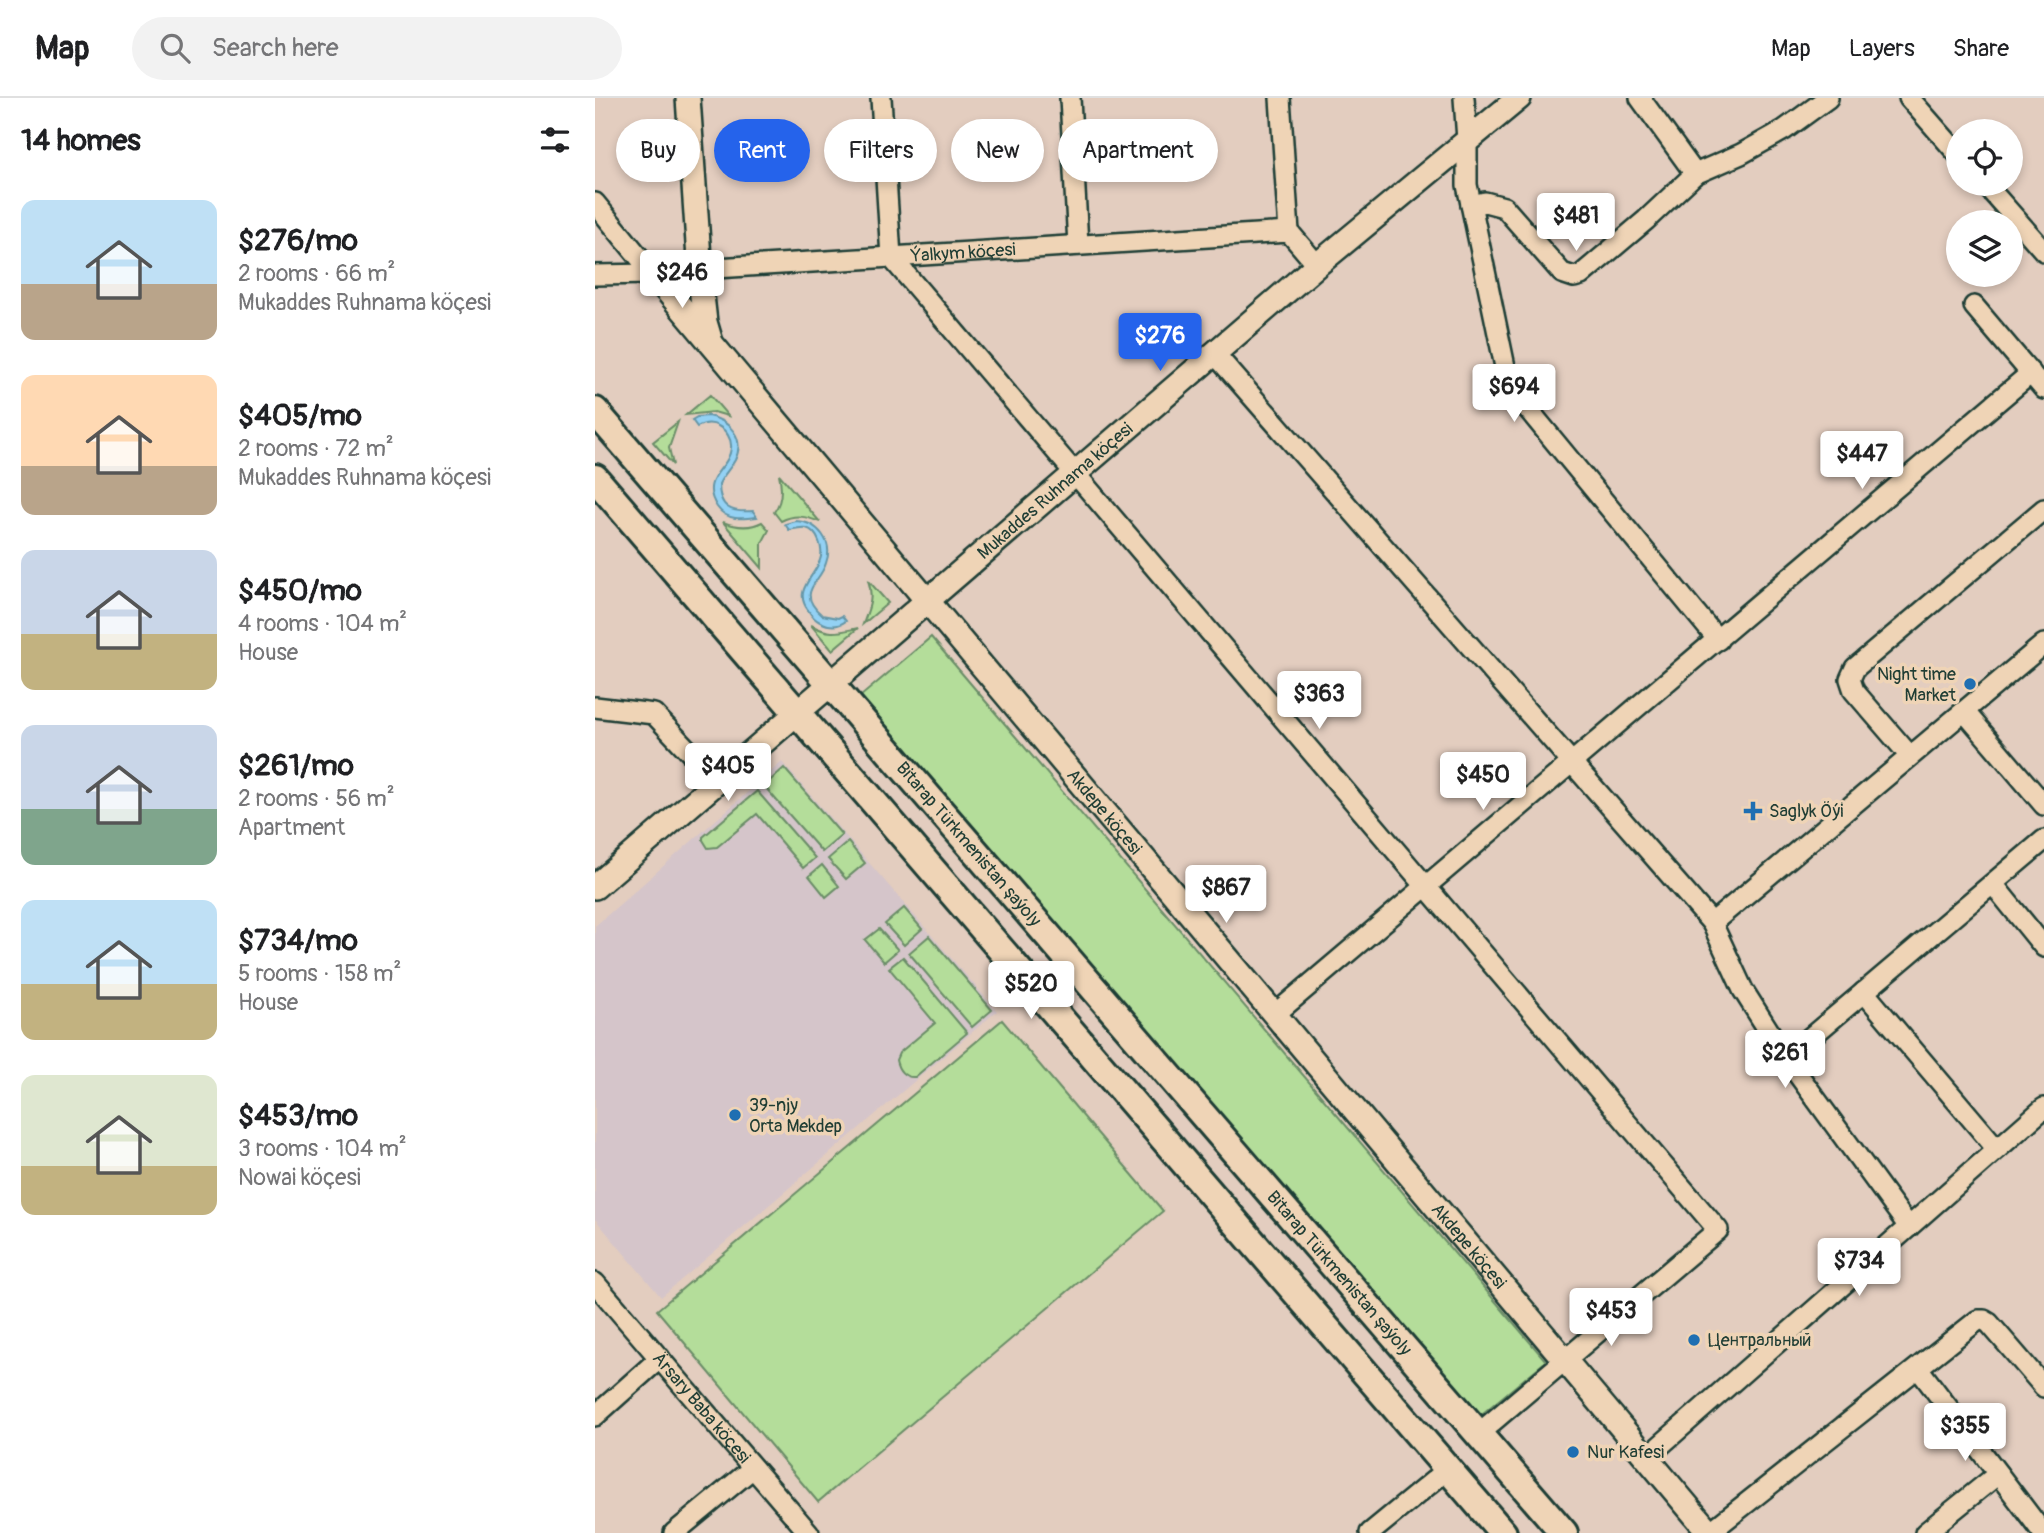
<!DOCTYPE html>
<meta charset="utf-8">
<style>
:root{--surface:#fff;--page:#f2f2f2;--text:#202124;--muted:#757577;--line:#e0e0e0;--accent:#2563eb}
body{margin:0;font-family:Pangolin,sans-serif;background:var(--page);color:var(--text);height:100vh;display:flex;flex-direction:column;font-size:26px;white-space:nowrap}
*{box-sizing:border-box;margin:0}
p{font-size:23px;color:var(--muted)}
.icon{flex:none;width:38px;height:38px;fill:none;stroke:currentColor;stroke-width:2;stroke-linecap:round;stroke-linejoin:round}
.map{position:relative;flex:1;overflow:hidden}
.side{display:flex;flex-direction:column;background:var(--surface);width:595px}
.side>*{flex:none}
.top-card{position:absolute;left:21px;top:21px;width:665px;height:63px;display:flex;gap:14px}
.buttons{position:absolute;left:1351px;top:21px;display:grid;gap:14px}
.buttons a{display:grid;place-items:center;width:77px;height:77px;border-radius:50%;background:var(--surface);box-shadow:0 4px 10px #0003;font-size:35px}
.price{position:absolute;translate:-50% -60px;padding:0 16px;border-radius:7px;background:#fff;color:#222;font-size:23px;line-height:46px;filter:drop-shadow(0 2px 4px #0008)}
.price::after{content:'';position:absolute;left:50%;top:42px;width:21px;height:16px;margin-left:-10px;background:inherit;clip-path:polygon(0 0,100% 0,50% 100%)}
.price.on{background:var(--accent);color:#fff}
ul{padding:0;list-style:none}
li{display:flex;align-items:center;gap:21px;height:175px;padding:0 21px}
li span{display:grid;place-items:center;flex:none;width:196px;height:140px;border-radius:14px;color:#555}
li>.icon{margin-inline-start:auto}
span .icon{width:84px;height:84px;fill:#fffc;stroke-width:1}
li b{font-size:30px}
h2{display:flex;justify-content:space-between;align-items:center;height:84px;padding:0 21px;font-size:30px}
.tag{padding:0 24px;border-radius:32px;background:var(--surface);box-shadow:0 4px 10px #0003;font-size:24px;line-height:63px}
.tag.on{background:var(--accent);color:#fff}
header{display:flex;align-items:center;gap:42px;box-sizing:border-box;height:98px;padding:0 35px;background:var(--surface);border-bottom:2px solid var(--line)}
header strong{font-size:33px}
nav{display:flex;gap:38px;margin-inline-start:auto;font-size:24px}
.search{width:490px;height:63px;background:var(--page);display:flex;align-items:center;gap:18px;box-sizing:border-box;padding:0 24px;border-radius:38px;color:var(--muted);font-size:26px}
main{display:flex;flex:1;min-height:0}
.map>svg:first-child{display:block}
.built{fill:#d5c5ca}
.green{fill:#b4dd9a;stroke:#6a8d67;stroke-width:2}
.water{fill:#93d1f4;stroke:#6596a7;stroke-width:2}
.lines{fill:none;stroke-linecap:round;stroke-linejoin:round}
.minor-casing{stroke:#1f3d34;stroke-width:24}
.tertiary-casing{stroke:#1f3d34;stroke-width:28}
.secondary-casing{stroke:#1f3d34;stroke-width:32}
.minor{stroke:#efd4b6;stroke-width:19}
.tertiary{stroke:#efd4b6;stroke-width:23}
.secondary{stroke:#efd4b6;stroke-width:26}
.poi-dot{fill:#1f6fb2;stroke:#efd4b6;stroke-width:2.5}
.labels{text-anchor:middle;stroke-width:7;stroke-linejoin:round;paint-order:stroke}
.street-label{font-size:18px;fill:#1f3d34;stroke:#efd4b6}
.poi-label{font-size:18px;fill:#1f3d34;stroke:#efd4b6;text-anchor:start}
</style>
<header>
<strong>Map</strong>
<div class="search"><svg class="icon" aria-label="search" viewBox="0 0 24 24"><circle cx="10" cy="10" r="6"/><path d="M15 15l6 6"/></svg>Search here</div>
<nav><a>Map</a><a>Layers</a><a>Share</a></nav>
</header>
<main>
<section class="side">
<h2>14 homes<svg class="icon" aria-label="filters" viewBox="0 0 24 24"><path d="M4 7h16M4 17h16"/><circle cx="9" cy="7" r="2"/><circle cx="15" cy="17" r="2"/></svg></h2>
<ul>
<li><span style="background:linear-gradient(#bfe0f5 60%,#b9a48a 0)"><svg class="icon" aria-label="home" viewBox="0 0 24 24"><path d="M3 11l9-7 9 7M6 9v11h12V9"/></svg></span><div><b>$276/mo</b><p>2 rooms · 66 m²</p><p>Mukaddes Ruhnama köçesi</p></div></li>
<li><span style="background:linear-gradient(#ffd9b3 65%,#b9a48a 0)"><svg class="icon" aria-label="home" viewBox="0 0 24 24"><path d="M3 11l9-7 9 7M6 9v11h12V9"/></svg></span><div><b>$405/mo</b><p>2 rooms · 72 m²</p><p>Mukaddes Ruhnama köçesi</p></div></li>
<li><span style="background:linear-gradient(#c9d6e8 60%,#c2b280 0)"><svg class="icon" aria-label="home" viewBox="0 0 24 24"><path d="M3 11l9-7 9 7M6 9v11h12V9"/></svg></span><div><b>$450/mo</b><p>4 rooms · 104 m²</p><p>House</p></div></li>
<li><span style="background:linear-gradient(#c9d6e8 60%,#7fa58c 0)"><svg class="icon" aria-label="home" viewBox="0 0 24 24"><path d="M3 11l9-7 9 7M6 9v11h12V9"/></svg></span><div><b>$261/mo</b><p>2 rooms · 56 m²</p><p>Apartment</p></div></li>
<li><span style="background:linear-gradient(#bfe0f5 60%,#c2b280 0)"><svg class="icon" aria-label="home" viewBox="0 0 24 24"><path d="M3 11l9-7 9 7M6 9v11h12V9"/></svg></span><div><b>$734/mo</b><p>5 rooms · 158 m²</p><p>House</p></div></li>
<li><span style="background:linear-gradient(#dfe7d0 65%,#c2b280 0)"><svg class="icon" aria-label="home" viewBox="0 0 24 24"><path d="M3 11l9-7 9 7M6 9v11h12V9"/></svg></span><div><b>$453/mo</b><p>3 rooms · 104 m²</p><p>Nowai köçesi</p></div></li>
</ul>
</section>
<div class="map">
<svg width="1449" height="1435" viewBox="0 0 1449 1435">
<rect width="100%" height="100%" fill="#e3cdbf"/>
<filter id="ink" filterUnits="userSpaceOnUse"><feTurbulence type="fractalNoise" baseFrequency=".0143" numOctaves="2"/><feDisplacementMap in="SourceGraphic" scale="14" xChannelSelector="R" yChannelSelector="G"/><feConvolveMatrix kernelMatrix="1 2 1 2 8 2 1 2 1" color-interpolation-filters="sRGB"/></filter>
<g filter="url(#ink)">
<!-- built -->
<path class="built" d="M187,664L402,913L66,1199L0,1121V828Z"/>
<!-- green -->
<path class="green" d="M115,297L133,318L119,314L91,317Z
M83,324L74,350L78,367L58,344Z
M184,376L225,424C210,418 200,416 186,423L179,414C187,404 187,389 184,376Z
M128,424C141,429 154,431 167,424L174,432L167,445V470Z
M273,482L293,505L268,526C274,510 279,500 273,482Z
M216,527C236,538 243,534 263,530L237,552Z
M336,539L951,1263L882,1320L266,598Z
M189,670L247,737L227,754L169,688Z
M162,693L220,760L208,770L162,716L122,749L113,750L108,742V739Z
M253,744L270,765L251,781L233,761Z
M227,767L244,788L231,799L214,778Z
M309,810L327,831L309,847L290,826Z
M284,831L303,852L289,864L270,842Z
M334,838L397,912L377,929L314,855Z
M308,859L372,935L320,979C309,980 303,972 301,962L304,955L340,925L294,870Z
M407,922L568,1113L223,1404L62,1212Z"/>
<!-- water -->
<path class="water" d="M113,318C134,322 151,340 140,362C135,371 128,377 124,386C124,410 136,415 158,413L162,419C147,421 132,423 122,409C103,380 134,372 136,350C137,341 131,332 123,328C116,324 109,325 102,329L97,322L102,319Z
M201,423C223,424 239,444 231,465C225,485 200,494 227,517L243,520L247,518L251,523C243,529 233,528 225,524C219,521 216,517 213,512C198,492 219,480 225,462C229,452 223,433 211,430C206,429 199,431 194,432L190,426Z"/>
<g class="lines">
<defs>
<g id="minor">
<path d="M286,0L296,159L1123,1132L883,1336"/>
<path d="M475,0L483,147"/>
<path d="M685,0L694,134"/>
<path d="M869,0L872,42V87L914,288L1123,542"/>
<path d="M1045,0L1100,76L1146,56L1189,32L1233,0"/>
<path d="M1314,0L1363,56"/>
<path d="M1390,86L1449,153"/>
<path d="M0,105L58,176"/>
<path d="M876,107L890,104L909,109L967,175L979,179L986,177L1051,122L1100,76"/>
<path id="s1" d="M0,177L58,176L105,171L694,134L722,167"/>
<path d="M1379,208L1449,291"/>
<path d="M620,256L1117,825L1449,546"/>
<path d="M0,609L59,616L123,684"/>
<path d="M1369,613L1449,707"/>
<path d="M1315,658L1259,593L1255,581L1260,570L1449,411"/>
<path d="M1398,786L1449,849"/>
<path d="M1117,825L1148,892L1191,960L1314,1129"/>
<path d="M1269,894L1402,1051"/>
<path d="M679,917L1436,275"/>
<path d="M1191,960L1449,742"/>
<path id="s2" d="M0,1185L214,1435"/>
<path d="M1323,1270L1448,1435"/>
<path d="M0,1318L65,1260"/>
<path d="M1051,1360L1449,1010"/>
<path d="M1115,1434L1383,1222H1389L1394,1225L1449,1289"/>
<path d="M79,1435L158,1370"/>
<path d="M775,1435L853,1371"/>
<path d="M1330,1435L1403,1376"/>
</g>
<g id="tertiary">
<path d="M93,0L106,189L110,224L115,241"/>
<path id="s3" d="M58,176L1115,1435"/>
<path id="s4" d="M0,789L722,167L924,0"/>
</g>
<g id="secondary">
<path id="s5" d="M0,313L969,1435"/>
<path d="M0,380L908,1435"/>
</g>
</defs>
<!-- minor casing -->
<use href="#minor" class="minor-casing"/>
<!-- tertiary casing -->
<use href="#tertiary" class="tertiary-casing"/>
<!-- secondary casing -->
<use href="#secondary" class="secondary-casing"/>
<!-- minor -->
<use href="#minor" class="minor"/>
<!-- tertiary -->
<use href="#tertiary" class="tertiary"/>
<!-- secondary -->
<use href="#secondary" class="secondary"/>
</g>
</g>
<!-- markers -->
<g class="poi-dot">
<circle cx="1375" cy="586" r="7"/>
<path d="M1154.5 702.5h7v7h7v7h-7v7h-7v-7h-7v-7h7z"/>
<circle cx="140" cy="1017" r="7"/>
<circle cx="1099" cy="1242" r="7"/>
<circle cx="978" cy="1354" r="7"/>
</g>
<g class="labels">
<!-- street labels -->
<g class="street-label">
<text dy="6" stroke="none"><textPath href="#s1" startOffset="369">Ýalkym köçesi</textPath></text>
<text dy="6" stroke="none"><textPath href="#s4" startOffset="607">Mukaddes Ruhnama köçesi</textPath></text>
<text dy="6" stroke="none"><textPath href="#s3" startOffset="702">Akdepe köçesi</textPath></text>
<text dy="6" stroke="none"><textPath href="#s5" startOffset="572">Bitarap Türkmenistan şaýoly</textPath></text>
<text dy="6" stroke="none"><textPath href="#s3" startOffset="1269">Akdepe köçesi</textPath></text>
<text dy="6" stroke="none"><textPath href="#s5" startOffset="1139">Bitarap Türkmenistan şaýoly</textPath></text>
<text dy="6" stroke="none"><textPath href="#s2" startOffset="164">Ärsary Baba köçesi</textPath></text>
</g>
<!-- poi labels -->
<g class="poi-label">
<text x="1361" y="582" text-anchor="end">Night time<tspan x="1361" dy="21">Market</tspan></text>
<text x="1174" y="719">Saglyk Öýi</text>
<text x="154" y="1013">39-njy<tspan x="154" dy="21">Orta Mekdep</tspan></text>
<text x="1113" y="1248">Центральный</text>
<text x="992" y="1360">Nur Kafesi</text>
</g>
</g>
</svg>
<div class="buttons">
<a><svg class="icon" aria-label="locate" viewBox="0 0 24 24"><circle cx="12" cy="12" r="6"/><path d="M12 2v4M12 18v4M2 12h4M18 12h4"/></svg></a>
<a><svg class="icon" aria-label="layers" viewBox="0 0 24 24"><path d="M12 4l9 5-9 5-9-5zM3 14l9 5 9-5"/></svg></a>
</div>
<b class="price" style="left:981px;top:155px">$481</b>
<b class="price" style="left:87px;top:212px">$246</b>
<b class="price on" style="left:565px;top:275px">$276</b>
<b class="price" style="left:919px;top:326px">$694</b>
<b class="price" style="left:1267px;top:393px">$447</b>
<b class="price" style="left:724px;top:633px">$363</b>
<b class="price" style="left:133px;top:705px">$405</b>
<b class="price" style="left:888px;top:714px">$450</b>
<b class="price" style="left:631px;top:827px">$867</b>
<b class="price" style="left:436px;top:923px">$520</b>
<b class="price" style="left:1190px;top:992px">$261</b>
<b class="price" style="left:1264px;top:1200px">$734</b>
<b class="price" style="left:1016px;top:1250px">$453</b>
<b class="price" style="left:1370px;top:1365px">$355</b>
<div class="top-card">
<a class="tag">Buy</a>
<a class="tag on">Rent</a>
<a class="tag">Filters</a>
<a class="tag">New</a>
<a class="tag">Apartment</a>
</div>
</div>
</main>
